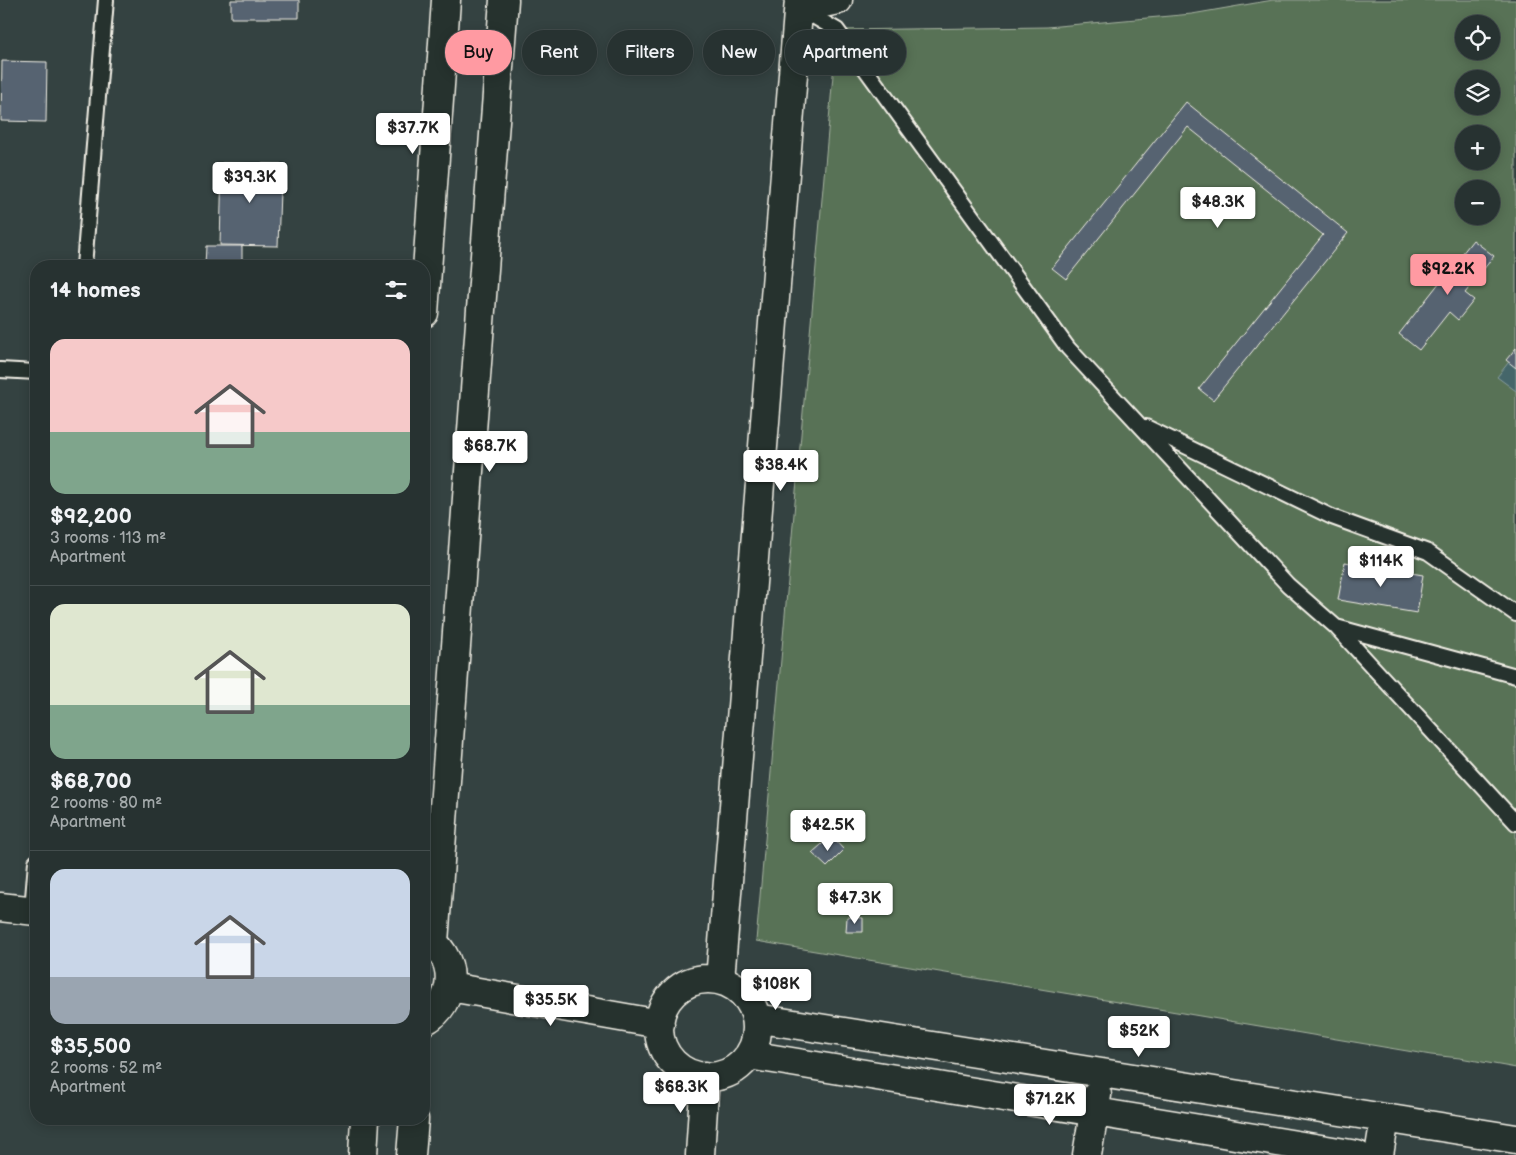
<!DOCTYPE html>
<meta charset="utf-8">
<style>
:root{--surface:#273231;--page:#333e3d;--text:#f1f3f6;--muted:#a4aaab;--line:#434d4d;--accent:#ff9aa2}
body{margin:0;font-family:"Balsamiq Sans",sans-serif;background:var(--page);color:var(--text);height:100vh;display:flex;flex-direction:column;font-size:19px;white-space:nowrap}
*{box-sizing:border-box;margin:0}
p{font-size:16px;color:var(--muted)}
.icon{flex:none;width:28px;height:28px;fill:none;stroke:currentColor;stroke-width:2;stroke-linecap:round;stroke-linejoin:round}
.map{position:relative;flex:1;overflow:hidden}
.drawer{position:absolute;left:30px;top:260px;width:400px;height:865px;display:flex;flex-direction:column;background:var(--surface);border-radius:20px;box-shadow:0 2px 12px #0003,0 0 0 1px var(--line)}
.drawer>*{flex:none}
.guide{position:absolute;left:445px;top:30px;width:475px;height:45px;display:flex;gap:10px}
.fabs{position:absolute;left:1455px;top:15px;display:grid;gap:10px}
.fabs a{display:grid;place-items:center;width:45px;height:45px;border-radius:50%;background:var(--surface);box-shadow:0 2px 12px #0003,0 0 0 1px var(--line);font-size:25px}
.price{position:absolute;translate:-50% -42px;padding:0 11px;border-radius:5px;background:#fff;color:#222;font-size:16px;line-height:32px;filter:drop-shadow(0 1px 2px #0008)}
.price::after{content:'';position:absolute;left:50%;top:30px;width:15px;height:11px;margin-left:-8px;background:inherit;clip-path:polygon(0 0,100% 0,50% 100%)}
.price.current{background:var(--accent);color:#111}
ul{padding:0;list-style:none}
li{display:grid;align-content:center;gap:10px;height:265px;padding:0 20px}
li+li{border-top:1px solid var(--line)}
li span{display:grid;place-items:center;height:155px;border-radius:15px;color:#555}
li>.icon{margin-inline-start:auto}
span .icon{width:90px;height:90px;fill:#fffc;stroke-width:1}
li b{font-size:21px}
h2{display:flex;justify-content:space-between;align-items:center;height:60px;padding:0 20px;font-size:21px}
.tag{padding:0 18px;border-radius:22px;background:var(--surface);box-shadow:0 2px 12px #0003,0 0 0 1px var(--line);font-size:18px;line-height:45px}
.tag.current{background:var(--accent);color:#111}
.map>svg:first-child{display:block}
.green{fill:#587257;stroke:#a6b2a0;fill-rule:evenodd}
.water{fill:#44666b;stroke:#8a9e9d}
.building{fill:#566471;stroke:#f4f1e8}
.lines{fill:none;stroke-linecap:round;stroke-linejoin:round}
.lane-casing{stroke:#f4f1e8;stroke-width:18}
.street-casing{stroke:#f4f1e8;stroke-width:31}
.lane{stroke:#26332d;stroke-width:14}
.street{stroke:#26332d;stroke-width:28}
</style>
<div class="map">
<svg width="1516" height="1155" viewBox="0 0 1516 1155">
<rect width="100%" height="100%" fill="#344241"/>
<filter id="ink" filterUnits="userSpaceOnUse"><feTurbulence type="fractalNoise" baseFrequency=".02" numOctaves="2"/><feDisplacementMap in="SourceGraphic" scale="10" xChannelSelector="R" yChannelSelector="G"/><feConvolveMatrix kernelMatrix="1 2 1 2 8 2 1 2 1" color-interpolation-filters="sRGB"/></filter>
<g filter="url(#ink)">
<!-- green -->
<path class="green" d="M1273,0H1516V1068L1460,1058L1431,1055L756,941L837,30L1047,27L1192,14ZM1464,24H1491V51H1464ZM1464,79H1491V106H1464ZM1464,134H1491V161H1464ZM1464,189H1491V216H1464Z"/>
<!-- water -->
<path class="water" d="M1516,353V391L1497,377Z"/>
<!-- building -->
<path class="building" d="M231,0H299V18H231Z
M2,61L47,62L46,122L1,121Z
M1186,102L1348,233L1213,400L1199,389L1323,235L1188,127L1066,279L1052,268Z
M222,163L281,164L278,246L220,245Z
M1473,240L1494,256L1465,293L1474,300L1458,320L1449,312L1419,350L1399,334Z
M206,246H242V266H205Z
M1516,348V368L1506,360Z
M1345,562L1423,575L1417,613L1338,600Z
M831,836L844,850L827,867L812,853Z
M847,917L863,918V932H846Z"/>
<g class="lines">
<defs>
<path id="lane" d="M801,9L837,30L1068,348L1288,585L1336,627
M84,266L106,0
M0,370L36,372
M1146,427L1332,517L1428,552L1516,614
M1516,676L1336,627L1516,823
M32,910L36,862"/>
<path id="street" d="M799,8L838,0
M424,313L446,0
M0,907L36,911
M424,935C432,940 438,946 443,954C457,977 448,1009 424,1021
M434,942L504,0
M659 1028a49 49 0 1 1 98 0a49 49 0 1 1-98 0Z
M720,980L799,0
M450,987L660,1024
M756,1018L1516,1139
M749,1055L1357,1155
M363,1155L365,1119
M411,1155L414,1119
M700,1155L705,1076
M1087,1155L1097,1095
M1379,1155L1385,1118"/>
</defs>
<!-- lane casing -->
<use href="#lane" class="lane-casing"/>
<!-- street casing -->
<use href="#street" class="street-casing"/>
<!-- lane -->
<use href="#lane" class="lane"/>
<!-- street -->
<use href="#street" class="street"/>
</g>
</g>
</svg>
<div class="fabs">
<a><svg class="icon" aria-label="locate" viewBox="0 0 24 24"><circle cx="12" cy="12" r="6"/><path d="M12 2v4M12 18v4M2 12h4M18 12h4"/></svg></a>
<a><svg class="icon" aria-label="layers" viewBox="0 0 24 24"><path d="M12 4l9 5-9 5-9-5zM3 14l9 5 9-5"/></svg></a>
<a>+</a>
<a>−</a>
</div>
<b class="price" style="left:413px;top:155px">$37.7K</b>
<b class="price" style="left:250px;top:204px">$39.3K</b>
<b class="price" style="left:1218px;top:229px">$48.3K</b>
<b class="price current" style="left:1448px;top:296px">$92.2K</b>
<b class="price" style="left:490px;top:473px">$68.7K</b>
<b class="price" style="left:781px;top:492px">$38.4K</b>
<b class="price" style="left:1381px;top:588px">$114K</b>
<b class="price" style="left:828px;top:852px">$42.5K</b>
<b class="price" style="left:855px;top:925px">$47.3K</b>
<b class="price" style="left:776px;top:1011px">$108K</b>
<b class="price" style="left:551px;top:1027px">$35.5K</b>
<b class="price" style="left:1139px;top:1058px">$52K</b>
<b class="price" style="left:681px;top:1114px">$68.3K</b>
<b class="price" style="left:1050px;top:1126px">$71.2K</b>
<div class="guide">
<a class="tag current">Buy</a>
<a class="tag">Rent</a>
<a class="tag">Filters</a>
<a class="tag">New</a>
<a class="tag">Apartment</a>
</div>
<section class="drawer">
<h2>14 homes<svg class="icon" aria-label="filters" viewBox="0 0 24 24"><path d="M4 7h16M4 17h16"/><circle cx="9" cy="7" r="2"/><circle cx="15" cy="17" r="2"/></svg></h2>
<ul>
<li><span style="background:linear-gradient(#f6c9c9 60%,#7fa58c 0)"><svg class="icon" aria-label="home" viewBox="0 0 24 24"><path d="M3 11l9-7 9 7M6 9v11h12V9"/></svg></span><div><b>$92,200</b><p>3 rooms · 113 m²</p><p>Apartment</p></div></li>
<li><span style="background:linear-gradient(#dfe7d0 65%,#7fa58c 0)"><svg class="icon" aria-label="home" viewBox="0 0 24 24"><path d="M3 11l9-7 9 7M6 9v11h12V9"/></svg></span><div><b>$68,700</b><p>2 rooms · 80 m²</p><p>Apartment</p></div></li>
<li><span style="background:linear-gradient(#c9d6e8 70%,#9aa5b1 0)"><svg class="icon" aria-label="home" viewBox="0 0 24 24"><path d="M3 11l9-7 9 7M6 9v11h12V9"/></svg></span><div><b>$35,500</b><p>2 rooms · 52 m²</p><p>Apartment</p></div></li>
</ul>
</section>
</div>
